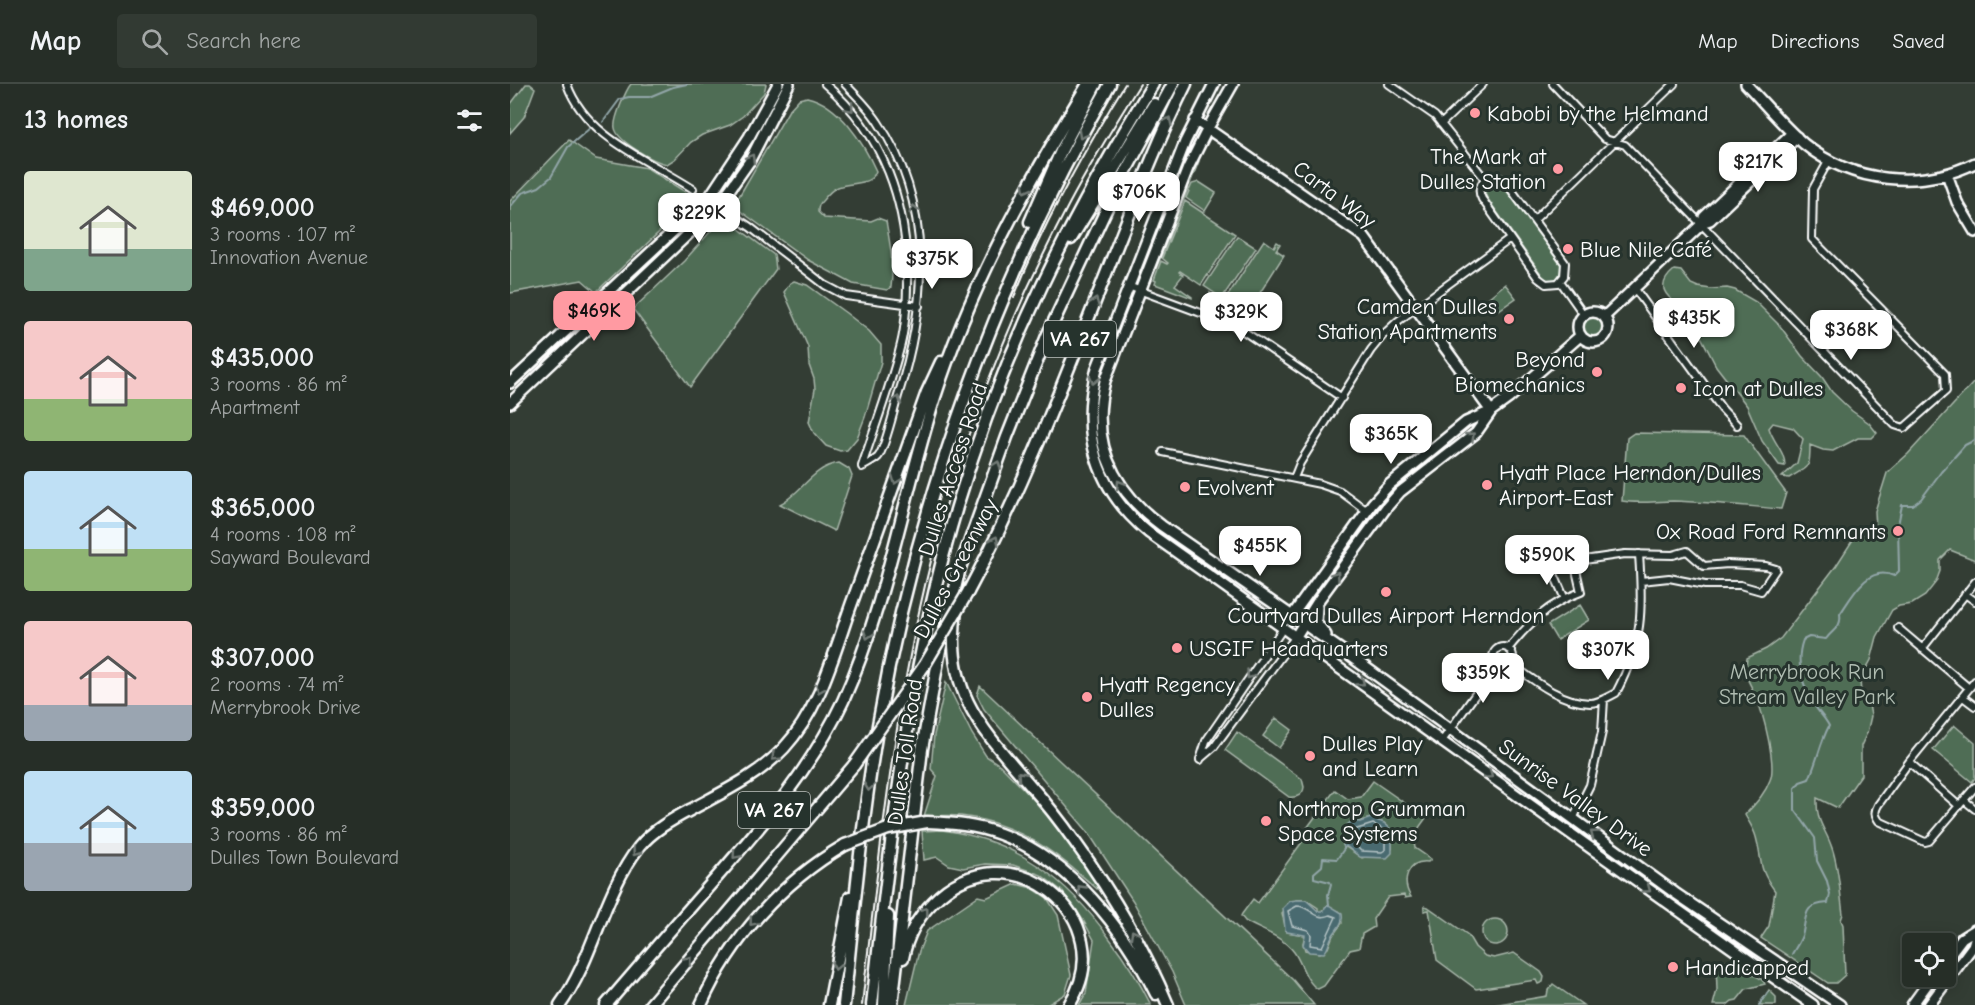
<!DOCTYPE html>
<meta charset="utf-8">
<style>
:root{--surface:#262e27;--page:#323a33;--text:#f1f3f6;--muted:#a4a8a7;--line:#424a44;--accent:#ff9aa2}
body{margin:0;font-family:"Comic Neue",sans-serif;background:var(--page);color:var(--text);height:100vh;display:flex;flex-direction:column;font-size:22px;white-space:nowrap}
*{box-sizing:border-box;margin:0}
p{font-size:20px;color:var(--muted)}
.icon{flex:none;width:33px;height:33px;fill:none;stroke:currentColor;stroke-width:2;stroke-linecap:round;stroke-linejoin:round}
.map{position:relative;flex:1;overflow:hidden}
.panel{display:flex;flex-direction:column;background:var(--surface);width:510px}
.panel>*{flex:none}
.controls{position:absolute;left:1392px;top:849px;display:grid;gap:12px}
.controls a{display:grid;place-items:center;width:54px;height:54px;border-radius:6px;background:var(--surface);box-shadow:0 3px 15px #0003,0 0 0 2px var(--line);font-size:30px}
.price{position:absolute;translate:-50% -51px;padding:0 14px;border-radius:12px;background:#fff;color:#222;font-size:20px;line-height:39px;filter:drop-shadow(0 2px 3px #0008)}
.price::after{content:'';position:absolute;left:50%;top:36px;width:18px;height:14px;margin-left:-9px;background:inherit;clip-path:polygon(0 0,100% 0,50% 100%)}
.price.current{background:var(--accent);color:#111}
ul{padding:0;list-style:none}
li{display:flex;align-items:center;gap:18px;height:150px;padding:0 24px}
li span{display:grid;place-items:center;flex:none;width:168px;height:120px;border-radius:6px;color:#555}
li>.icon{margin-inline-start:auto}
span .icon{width:72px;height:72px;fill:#fffc;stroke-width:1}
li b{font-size:26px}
h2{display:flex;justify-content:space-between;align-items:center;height:72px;padding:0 24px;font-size:26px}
header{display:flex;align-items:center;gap:36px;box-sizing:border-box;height:84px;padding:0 30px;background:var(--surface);border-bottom:2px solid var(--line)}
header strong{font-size:28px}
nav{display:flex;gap:33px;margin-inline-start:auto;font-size:21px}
.search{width:420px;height:54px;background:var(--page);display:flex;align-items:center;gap:15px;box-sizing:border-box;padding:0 21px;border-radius:6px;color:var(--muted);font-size:22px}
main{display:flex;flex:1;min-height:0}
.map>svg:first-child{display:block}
.green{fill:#506d55;stroke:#a8b6aa;stroke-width:1.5;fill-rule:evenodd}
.water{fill:#496b70;stroke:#92a6a9;stroke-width:1.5}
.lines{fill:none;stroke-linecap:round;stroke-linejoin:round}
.shore{stroke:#b6c4c6;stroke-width:1.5}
.stream{stroke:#92a6a9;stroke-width:2}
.street-casing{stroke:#fff;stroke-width:10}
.secondary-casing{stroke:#fff;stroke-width:14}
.highway-casing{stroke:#fff;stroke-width:15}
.street{stroke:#26332d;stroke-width:6}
.secondary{stroke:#26332d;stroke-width:9}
.highway{stroke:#26332d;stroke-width:10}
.rail{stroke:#fff;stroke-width:2}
.highway-bridge-casing{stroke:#fff;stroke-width:15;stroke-linecap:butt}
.highway-bridge{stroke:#26332d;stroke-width:10}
.oneway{stroke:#727a76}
.poi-dot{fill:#ff9aa2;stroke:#26332d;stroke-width:2}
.labels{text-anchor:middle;stroke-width:6;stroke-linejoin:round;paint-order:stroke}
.shield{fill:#26332d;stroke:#bec2c0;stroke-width:1.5}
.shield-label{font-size:21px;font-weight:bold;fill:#fff}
.poi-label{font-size:22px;fill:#fff;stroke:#26332d;text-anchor:start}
.street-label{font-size:22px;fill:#fff;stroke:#26332d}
.park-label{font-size:22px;fill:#b0bdb2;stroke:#26332d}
</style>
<header>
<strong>Map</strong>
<div class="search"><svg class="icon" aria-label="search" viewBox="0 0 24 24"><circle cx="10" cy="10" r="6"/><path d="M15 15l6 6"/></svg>Search here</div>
<nav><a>Map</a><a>Directions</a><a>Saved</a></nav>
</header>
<main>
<section class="panel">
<h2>13 homes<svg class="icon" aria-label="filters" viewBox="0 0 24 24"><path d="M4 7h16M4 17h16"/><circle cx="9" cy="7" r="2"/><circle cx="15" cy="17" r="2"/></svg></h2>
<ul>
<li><span style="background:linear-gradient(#dfe7d0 65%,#7fa58c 0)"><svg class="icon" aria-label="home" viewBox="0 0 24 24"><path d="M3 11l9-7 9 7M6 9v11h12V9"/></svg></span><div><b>$469,000</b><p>3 rooms · 107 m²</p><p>Innovation Avenue</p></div></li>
<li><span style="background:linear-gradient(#f6c9c9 65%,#8fb573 0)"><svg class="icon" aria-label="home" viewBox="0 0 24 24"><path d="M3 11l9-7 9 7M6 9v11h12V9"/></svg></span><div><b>$435,000</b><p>3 rooms · 86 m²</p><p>Apartment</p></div></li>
<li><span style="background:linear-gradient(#bfe0f5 65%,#8fb573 0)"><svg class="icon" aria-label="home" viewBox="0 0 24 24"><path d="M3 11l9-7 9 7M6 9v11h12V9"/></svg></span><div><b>$365,000</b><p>4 rooms · 108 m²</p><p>Sayward Boulevard</p></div></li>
<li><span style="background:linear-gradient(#f6c9c9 70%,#9aa5b1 0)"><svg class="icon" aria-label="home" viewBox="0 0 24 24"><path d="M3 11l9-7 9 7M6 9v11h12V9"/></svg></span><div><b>$307,000</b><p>2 rooms · 74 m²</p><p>Merrybrook Drive</p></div></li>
<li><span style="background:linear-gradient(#bfe0f5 60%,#9aa5b1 0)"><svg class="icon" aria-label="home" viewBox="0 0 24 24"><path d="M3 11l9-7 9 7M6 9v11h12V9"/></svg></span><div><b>$359,000</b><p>3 rooms · 86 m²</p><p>Dulles Town Boulevard</p></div></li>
</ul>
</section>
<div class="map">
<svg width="1465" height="921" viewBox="0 0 1465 921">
<rect width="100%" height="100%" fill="#333d34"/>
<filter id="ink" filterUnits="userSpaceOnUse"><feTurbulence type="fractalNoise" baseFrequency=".0167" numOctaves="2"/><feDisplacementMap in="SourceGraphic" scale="12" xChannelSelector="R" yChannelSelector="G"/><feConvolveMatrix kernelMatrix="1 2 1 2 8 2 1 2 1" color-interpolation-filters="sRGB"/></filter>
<g filter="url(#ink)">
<!-- green -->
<path class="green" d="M16,0H20L25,4L14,33L0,49V21Z
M121,0H256L254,9L233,32L220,41L192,51L181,58L165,75L157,80C144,78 107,57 105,44C103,36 116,6 121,0Z
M297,13C329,20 353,58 366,87C361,103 341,97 328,103C322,105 317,111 313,116C309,120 308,122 308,128L314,134L361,137L368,134L376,137C380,159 384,180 381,203L377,206L343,200L298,176L229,126L224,121L279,26L289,15Z
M59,56L86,75L137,84L185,114L86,208L72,196L0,209V117Z
M687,76L689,77L642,195H640Z
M986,97L991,99L1051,181V187L1047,195L1038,197L1034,194L977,114C974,108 975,105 978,100Z
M689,98L706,109L695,127L676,114L682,100Z
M675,117L725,150L691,201L670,187L669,188L673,191L665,201L682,213V214L645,200L646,197L644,196L651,177L657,180L658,179L652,174Z
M209,141L225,142L264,171L266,185L180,303L123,225L174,177L201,147Z
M727,152L746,164L712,214L694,202Z
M754,156L764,163L767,158L770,160L766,166L774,171L734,234L715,216Z
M1164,186L1171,187L1181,200L1188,203L1201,205L1217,204L1225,206L1246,218L1270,242L1292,272L1312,293L1322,308L1342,327L1359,339L1367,349L1362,354H1348L1323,367L1313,366L1300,361C1300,385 1300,381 1279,394L1272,393L1287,379L1293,355L1283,344L1263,339L1259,344C1263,358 1275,367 1275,382L1269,381L1252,357L1237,322L1206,282L1182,235C1170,218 1137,209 1164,186Z
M284,197L297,201L336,229L359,247L371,261V278L355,333L347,354L337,366L330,367L316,362L304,349L299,338L305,305L304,295L299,281L298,263L274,208L280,199Z
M995,200L1006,214L989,226L979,213Z
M700,209L730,234L698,219Z
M1072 243a11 11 0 1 1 22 0a11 11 0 1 1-22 0Z
M1465,297V476L1440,466L1430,476V487L1426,498L1415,512L1402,520L1389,522L1382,526L1367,553L1361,576L1350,596L1351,609L1359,620L1361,632L1357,649L1351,662V691L1328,724L1307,714C1306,739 1315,743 1322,764C1329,784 1330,809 1333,830L1331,836L1333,841L1335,891L1326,899H1318L1251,854L1259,842L1265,807C1247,783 1253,778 1246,753C1244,745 1239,738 1235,731C1245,720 1255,710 1260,696C1267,681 1253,629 1246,613C1238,593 1234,598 1237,574L1256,565L1271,554L1326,482L1344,454L1366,445L1365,427L1377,389L1398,370Z
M1124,349L1234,351L1276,409L1271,425C1235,422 1199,418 1163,417C1146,417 1130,420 1112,417L1117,354Z
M329,379L339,385L342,392L324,447L270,420C292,409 302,383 329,379Z
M1070,521L1079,536L1047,556L1038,541Z
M1071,554L1075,563L1069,565L1070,569L1064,571L1059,559Z
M436,598L462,650L476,672L490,681L532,724L589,802L587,805C547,769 506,738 451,732C439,731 426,732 414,732L427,692L421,685L424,651Z
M470,602L783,896L804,921H676L662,888L623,817L578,748L474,625L467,611Z
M766,634L782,646L769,664L753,652Z
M1444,641L1465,659V694L1462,698L1423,666Z
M727,648L792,695L794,703C793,711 787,714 779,713L715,666Z
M863,697L916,734L903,752L905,764L921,775L918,778C897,776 891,797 901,813L895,814L894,811L878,813L863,835L864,843L852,850L849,864L840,866L814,902L808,905C796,899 792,879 784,868C772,852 752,847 735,837L731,832L732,830L743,815L748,819L800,747L797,744L825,706L838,715L851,713ZM861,734L874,739L881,746L882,765L852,774L833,761L839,753L837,741ZM786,816H796L808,824V827L822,825L829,827L832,839L823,851L818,864L810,869L795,866L793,859L795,851L777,848L772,830Z
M432,746C507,756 557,795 600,855C616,876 629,897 641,921H569L576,909L584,856L573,836L552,807L531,791L503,781L475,780L453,784L439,781L427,773L414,776L412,747Z
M506,800L522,804L537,814L548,831L561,891L555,910L537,921H396L409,867L417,847L468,812L476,814Z
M914,822L918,823L958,851L965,863L975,872L984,874L1004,869L1031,888L1034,893L1033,898L1028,900L1026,896L966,905L927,876L919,826L914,827Z
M972 848a13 13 0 1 1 26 0a13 13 0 1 1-26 0Z
M1210,876C1220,877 1224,878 1227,887C1236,887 1252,893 1255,900L1236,905L1227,916L1222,917L1217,921H1203L1207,906L1206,879Z
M1043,900L1073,921H983L1037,912L1038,906Z
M1259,906L1266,913V921H1249Z"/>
<!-- water -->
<path class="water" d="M861,734L874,739L882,746V769L877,774L850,773L836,762L834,765L833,760L839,753L837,741L842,737L850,738Z
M786,816H796L808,827H814L815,823L819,821L832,829C834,839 828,843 823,851C818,857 820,863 814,869L799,868L793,861L795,851L777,848L775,846L773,824L780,817Z"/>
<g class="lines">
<!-- shore -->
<path class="shore" d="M863,740L871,744L875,748V766L872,768L851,767L843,759L844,746Z
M787,822C801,822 805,838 820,831L826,833L812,863L800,861L801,851L798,846L782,842L778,827Z"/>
<!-- stream -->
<path class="stream" d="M93,38L110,15L119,13H139L163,3L177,0
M0,123L12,109L29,103L41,93L58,63L80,44
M819,821L818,811L821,800L820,798L804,794V789L812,782L813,774L827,775L834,765
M1282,870C1286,863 1292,855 1293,848C1297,828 1294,821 1318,819L1320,810L1317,797L1307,777L1305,754L1285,726V704L1290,698L1299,695C1307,678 1310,659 1319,642C1315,634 1309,629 1305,622C1292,602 1285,578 1293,556L1299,553L1316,555C1323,545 1332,544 1330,530C1342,512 1358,480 1384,492L1389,487L1388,441L1392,421H1403L1411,415L1431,388L1455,361L1465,356
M1249,921L1258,908"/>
<defs>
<path id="street" d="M57,0C76,54 139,76 183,105
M315,0C374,50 398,120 397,196C397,217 396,239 391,260C381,301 365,342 352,382
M335,0C347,12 359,24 368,38C424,120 417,222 388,312C384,325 375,365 368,373C364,377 357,380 352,383
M879,0L925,32L975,95
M1043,0L1095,55L1115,61L1385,341L1394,344L1436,307L1435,290L1302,155L1303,105L1319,76
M931,40L973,0
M983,92L988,93L995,97L1055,179L1054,192L1048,199L1036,200L1028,194L972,115C966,104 972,95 983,92Z
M198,115L240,143L315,201L336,212L409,222
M1024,136L1164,0
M1050,197L1074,231
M618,202L726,242L832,314
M1125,205L1212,325L1227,341
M653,368L810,400L830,407L857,427
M784,394L790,379L861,266L874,250L888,237L1000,155
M1455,510L1465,517
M1054,513L1040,481L1115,470L1163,471L1177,467L1194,482L1218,480L1256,482L1266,485L1251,507L1230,501H1195L1159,494L1131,497
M1388,544L1459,604
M983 573a10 10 0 1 1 20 0a10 10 0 1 1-20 0Z
M998,565C1019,539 1039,519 1071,508L1064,477
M1412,565L1465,498
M1000,579C1022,595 1051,619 1080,619C1089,619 1098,613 1106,609C1133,557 1133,527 1129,470
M1465,597L1399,678L1368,721C1364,728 1365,731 1369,737L1415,758L1419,757L1465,703
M1453,613L1465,622
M932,657L987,580
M690,675L704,663L786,552
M690,676L696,657L774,543
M1399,678L1449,722
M1454,716L1465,725
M1063,735L1080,701L1092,648L1094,615"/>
<path id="secondary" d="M704,0L675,58L587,284C569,349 586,406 639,449C861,605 1080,766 1303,921
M723,0L698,44L678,84L595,297C579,359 603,406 652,442L840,572L1165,809L1330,921
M1236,0C1255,20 1273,42 1294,60C1342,99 1410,106 1465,79
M685,36L854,153L981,327
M1437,90L1447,118L1465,148
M1194,138V133L1282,49
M1068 243a15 15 0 1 1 30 0a15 15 0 1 1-30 0Z
M1094,233L1194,138L1200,136L1287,53
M0,299L198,115L239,53L268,0
M0,319L208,122L239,78L279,0
M807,523L806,538L816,551
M779,536L862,420L879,401L956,338L981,327L999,314L1070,252
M786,552L810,514L876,424L890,408L966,349L980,329
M1436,875L1452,854L1465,846
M1402,921L1423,892
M1419,921L1463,862L1465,855"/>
<path id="highway" d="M520,138L551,67L586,0
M561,155L644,20
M458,508C516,400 558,286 603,172C626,114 648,56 676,0
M446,527C434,607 472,645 520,701C536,719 551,738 565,758C602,809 634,863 658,921
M417,738C442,739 466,741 490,750C560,775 614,845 646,910
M393,874C397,852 408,833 423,818C499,740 615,834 559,921
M50,921C84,874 93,809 129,763C142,747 161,736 180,726C213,708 248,692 274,664C312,623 325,564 344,513C368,445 393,377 417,308L431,278
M96,921C133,878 170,835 207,793C255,738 302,683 333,617C376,522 393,413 425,313C461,201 517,100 578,0
M140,921L344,681
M191,921C221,854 272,798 335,761
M319,921L340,813
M334,921C344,828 352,734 368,641C407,417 487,196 600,0
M362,921C381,751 399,580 449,416C495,264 560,134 643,0
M374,921L378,832
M382,921L412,665L430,566L450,484L497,353L537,252L604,109L663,0"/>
</defs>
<!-- street casing -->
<use href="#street" class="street-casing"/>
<!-- secondary casing -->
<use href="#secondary" class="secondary-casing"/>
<!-- highway casing -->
<use href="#highway" class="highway-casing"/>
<!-- street -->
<use href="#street" class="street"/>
<!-- secondary -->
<use href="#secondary" class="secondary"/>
<!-- highway -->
<use href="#highway" class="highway"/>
<!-- rail -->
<path class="rail" d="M504,213C534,139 573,68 615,0
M352,921C369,772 384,623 421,477C452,354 499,234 558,122C580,80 605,40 630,0"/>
<defs>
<path id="highway-bridge" d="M344,681L414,582L458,508
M335,761L378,745L417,738"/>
</defs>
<!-- highway-bridge casing -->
<use href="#highway-bridge" class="highway-bridge-casing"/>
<!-- highway-bridge -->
<use href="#highway-bridge" class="highway-bridge"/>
</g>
<!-- one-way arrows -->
<defs><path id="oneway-chevron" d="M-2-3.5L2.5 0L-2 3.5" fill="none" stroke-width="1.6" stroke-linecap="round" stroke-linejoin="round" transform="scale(1.5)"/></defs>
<g class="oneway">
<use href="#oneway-chevron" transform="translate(340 24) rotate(49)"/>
<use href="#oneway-chevron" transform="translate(658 37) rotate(-65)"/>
<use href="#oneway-chevron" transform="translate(572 51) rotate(119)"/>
<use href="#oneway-chevron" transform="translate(241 74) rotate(-60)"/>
<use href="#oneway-chevron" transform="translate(516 105) rotate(119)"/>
<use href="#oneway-chevron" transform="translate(404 125) rotate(-103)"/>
<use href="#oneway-chevron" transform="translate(585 218) rotate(-69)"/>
<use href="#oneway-chevron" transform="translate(584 296) rotate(103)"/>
<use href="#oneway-chevron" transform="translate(387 316) rotate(-72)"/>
<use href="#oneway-chevron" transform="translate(961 352) rotate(-43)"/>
<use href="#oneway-chevron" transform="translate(487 381) rotate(-70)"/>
<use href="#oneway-chevron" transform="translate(386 396) rotate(110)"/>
<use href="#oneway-chevron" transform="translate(610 400) rotate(-122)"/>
<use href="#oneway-chevron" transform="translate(485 456) rotate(-64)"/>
<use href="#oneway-chevron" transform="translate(826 491) rotate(-54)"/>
<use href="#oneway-chevron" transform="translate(358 551) rotate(108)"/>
<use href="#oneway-chevron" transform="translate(740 591) rotate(125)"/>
<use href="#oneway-chevron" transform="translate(851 598) rotate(37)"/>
<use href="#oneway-chevron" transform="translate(310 605) rotate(113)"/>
<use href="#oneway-chevron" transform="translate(265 673) rotate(137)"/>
<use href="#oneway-chevron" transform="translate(511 691) rotate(-132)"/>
<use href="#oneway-chevron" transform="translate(979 691) rotate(35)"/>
<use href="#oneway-chevron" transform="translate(359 703) rotate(98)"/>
<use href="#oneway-chevron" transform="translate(1084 750) rotate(-143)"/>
<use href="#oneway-chevron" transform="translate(126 768) rotate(126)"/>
<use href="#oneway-chevron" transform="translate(226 771) rotate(131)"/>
<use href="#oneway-chevron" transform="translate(571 805) rotate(-134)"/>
<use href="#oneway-chevron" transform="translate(1137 805) rotate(36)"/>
<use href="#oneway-chevron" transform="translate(415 827) rotate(-52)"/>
<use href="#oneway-chevron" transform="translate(243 838) rotate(130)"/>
<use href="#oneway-chevron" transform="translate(624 850) rotate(-119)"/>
<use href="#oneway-chevron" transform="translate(178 876) rotate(-49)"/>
<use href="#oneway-chevron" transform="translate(326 882) rotate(101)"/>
</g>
</g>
<!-- markers -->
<g class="poi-dot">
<circle cx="965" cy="29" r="6"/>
<circle cx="1048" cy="85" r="6"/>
<circle cx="1058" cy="165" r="6"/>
<circle cx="999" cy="235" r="6"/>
<circle cx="1087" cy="288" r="6"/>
<circle cx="1171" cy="304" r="6"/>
<circle cx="977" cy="401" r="6"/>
<circle cx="675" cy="403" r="6"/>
<circle cx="1388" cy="447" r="6"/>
<circle cx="876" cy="508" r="6"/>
<circle cx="667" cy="564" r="6"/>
<circle cx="577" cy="613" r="6"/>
<circle cx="800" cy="672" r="6"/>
<circle cx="756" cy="737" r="6"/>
<circle cx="1163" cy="883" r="6"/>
</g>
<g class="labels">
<!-- shield labels -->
<g class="shield">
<rect x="534" y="237" width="72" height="36" rx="4.5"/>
<rect x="228" y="708" width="72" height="36" rx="4.5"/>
</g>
<g class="shield-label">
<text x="570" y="262">VA 267</text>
<text x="264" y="733">VA 267</text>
</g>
<!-- poi labels -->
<g class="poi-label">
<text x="977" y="37">Kabobi by the Helmand</text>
<text x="1036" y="80" text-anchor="end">The Mark at<tspan x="1036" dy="25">Dulles Station</tspan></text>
<text x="1070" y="173">Blue Nile Café</text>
<text x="987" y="230" text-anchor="end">Camden Dulles<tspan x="987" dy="25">Station Apartments</tspan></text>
<text x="1075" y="283" text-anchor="end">Beyond<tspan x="1075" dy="25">Biomechanics</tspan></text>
<text x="1183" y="312">Icon at Dulles</text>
<text x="989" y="396">Hyatt Place Herndon/Dulles<tspan x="989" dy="25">Airport-East</tspan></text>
<text x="687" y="411">Evolvent</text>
<text x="1376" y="455" text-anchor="end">Ox Road Ford Remnants</text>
<text x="876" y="539" text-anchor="middle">Courtyard Dulles Airport Herndon</text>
<text x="679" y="572">USGIF Headquarters</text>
<text x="589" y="608">Hyatt Regency<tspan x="589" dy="25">Dulles</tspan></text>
<text x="812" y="667">Dulles Play<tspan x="812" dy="25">and Learn</tspan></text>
<text x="768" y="732">Northrop Grumman<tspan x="768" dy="25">Space Systems</tspan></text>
<text x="1175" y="891">Handicapped</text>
</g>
<!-- street labels -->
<g class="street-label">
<text transform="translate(825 110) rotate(37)" y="8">Carta Way</text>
<text transform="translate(442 385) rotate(-72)" y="8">Dulles Access Road</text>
<text transform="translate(445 484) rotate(-62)" y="8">Dulles Greenway</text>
<text transform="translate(394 668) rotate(-82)" y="8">Dulles Toll Road</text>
<text transform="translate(1066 713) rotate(36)" y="8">Sunrise Valley Drive</text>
</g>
<!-- park labels -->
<g class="park-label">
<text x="1297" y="595">Merrybrook Run<tspan x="1297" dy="25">Stream Valley Park</tspan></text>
</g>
</g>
</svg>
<div class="controls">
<a><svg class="icon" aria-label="locate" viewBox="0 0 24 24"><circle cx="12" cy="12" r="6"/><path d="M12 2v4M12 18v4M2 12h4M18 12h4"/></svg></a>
</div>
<b class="price" style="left:1248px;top:109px">$217K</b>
<b class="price" style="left:629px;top:139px">$706K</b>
<b class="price" style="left:189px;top:160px">$229K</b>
<b class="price" style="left:422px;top:206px">$375K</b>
<b class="price current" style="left:84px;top:258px">$469K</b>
<b class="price" style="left:731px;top:259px">$329K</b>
<b class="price" style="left:1184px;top:265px">$435K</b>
<b class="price" style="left:1341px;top:277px">$368K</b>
<b class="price" style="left:881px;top:381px">$365K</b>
<b class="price" style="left:750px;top:493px">$455K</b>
<b class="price" style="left:1037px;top:502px">$590K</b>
<b class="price" style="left:1098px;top:597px">$307K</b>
<b class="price" style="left:973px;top:620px">$359K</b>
</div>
</main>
